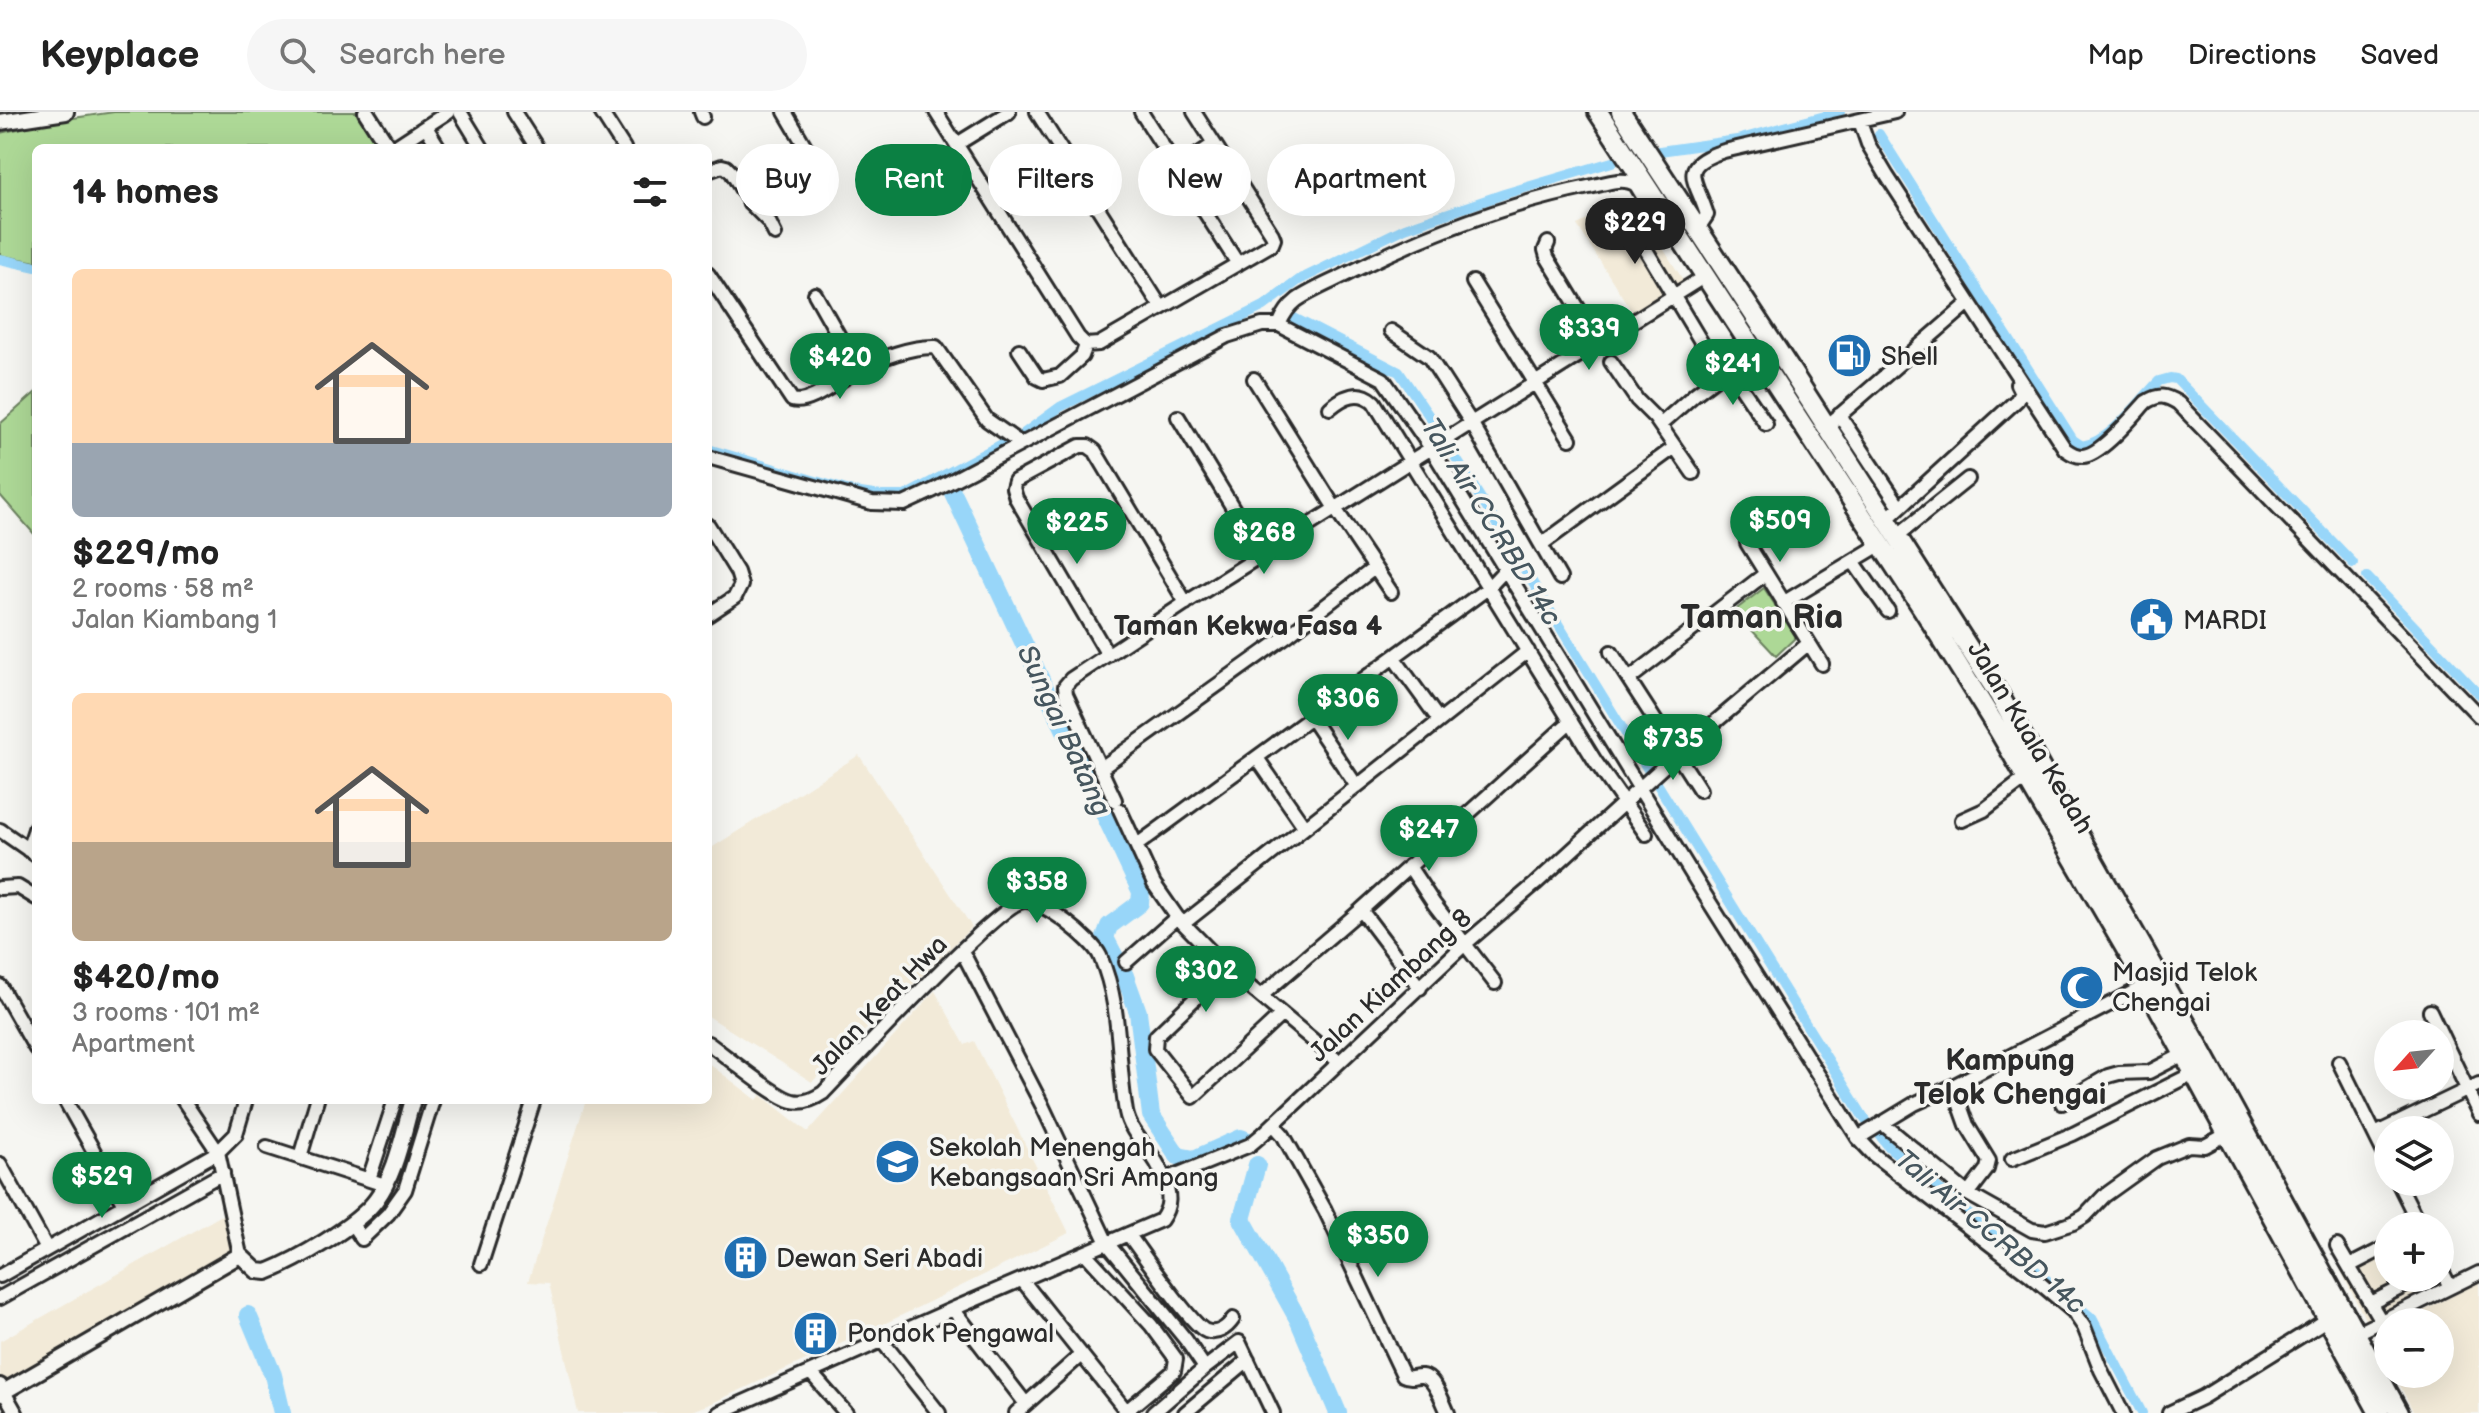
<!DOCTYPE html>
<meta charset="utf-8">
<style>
:root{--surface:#fff;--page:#f6f6f6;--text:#222;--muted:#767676;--line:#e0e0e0;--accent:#0b8043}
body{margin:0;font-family:"Balsamiq Sans",sans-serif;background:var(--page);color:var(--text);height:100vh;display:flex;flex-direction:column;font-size:30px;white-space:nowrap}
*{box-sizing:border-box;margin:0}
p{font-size:26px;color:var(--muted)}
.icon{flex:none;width:44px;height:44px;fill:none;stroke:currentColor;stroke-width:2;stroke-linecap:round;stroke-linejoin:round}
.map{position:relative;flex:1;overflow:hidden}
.drawer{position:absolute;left:32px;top:32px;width:680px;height:960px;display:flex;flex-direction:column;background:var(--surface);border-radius:12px;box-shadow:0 8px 32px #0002}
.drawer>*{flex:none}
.banner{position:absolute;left:736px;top:32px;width:760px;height:72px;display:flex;gap:16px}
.needle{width:52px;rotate:243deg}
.fabs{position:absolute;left:2374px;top:908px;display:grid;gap:16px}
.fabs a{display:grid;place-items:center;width:80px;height:80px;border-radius:50%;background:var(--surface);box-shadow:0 8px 32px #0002;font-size:40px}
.price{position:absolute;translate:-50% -68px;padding:0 18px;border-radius:28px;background:var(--accent);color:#fff;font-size:26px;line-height:52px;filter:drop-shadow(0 2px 4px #0008)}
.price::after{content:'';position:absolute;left:50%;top:48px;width:24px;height:18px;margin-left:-12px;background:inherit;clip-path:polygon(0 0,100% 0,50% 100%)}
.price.on{background:#222;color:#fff}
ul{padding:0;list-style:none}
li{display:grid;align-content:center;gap:16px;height:424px;padding:0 40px}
li span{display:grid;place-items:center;height:248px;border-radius:12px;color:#555}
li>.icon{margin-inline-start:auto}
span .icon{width:144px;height:144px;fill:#fffc;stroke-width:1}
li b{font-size:34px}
h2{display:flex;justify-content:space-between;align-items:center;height:96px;padding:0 40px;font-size:34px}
.tag{padding:0 28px;border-radius:36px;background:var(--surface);box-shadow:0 8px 32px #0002;font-size:28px;line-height:72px}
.tag.on{background:var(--accent);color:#fff}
header{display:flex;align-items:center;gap:48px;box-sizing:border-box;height:112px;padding:0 40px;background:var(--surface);border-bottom:2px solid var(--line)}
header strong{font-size:38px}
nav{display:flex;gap:44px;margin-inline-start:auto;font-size:28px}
.search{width:560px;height:72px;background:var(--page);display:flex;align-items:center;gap:20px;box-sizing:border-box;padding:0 28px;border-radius:44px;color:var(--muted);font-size:30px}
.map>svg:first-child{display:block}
.built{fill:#f2ead8}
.park{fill:#add896;stroke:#6c8260;stroke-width:2}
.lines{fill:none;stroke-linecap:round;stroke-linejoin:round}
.canal{stroke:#98d6f9;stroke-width:10}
.river{stroke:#98d6f9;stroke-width:18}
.minor-casing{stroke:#2b2b2b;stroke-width:18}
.tertiary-casing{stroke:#2b2b2b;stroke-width:20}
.primary-casing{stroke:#2b2b2b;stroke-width:24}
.minor{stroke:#f6f6f2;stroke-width:12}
.tertiary{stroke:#f6f6f2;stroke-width:14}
.primary{stroke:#f6f6f2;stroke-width:18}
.labels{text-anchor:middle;stroke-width:7;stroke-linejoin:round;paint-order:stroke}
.poi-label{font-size:26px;fill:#2b2b2b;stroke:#f6f6f2;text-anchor:start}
.street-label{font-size:26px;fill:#2b2b2b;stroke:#f6f6f2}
.water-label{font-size:28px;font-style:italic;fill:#46565e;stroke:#f6f6f2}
.neighbourhood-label{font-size:28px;font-weight:bold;fill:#2b2b2b;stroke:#f6f6f2}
.quarter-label{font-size:30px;font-weight:bold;fill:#2b2b2b;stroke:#f6f6f2}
.district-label{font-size:34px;font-weight:bold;fill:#2b2b2b;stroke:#f6f6f2}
</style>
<header>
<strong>Keyplace</strong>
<div class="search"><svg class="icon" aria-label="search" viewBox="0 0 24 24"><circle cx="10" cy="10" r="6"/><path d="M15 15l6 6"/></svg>Search here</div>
<nav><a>Map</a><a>Directions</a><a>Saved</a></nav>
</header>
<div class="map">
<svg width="2479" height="1301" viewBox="0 0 2479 1301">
<rect width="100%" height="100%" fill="#f6f6f2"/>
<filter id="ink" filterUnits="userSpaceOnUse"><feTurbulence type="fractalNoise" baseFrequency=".0125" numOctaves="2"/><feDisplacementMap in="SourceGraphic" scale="16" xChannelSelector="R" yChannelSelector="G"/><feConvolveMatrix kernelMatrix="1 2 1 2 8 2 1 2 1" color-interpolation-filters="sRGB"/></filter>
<g filter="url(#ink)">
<!-- built -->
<path class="built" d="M1631,86L1692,182L1641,214L1577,113Z
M859,643L972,815L812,970L708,904V738Z
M935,879L965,933L974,929L1069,1121L890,1209L710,1292L686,1301H578L549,1171L528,1170L586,988H708V951L757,988L761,983L808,1020Z
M236,1095L246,1137L235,1158L0,1292V1229Z
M2388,1134V1166H2440V1149L2449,1168L2366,1209L2340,1157Z
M2479,1170V1301H2414L2394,1262H2440V1210H2402Z"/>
<!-- park -->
<path class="park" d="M114,0H356L378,36H36V150L0,143V21L53,9Z
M36,280V422L35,423L0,383V312Z
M1764,476L1796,525L1776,544L1734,499Z"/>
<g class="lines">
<!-- canal -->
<path class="canal" d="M1879,22L2073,328L2082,334C2112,329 2138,290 2159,269L2170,266L2176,267L2353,451
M1660,39L1737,28L1840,0
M0,147L36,155
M1292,205L1399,260L1438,317L1650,661
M1023,322L1060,295L1264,194L1299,168L1405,116L1504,82L1612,50
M708,337L853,380L881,384H905L1004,331
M2367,465L2479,582
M1658,673L1864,1006L1872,1016
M1881,1025L1889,1035L2092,1206L2142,1301"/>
<!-- river -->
<path class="river" d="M953,381L1141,780L1140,791L1109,814L1105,826L1125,864L1138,900L1151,1003L1178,1044L1194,1047L1241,1026L1248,1029
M1257,1053L1242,1107L1298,1207L1338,1301
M248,1203L273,1263L282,1301"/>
<defs>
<path id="minor" d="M460,0L482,36
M514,0L537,36
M601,0L624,36
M701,0L703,5
M785,0L805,34
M936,0L1078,225L1086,233L1099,232L1272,132L1274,127L1272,122L1194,0
M1037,0L1161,195
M1141,0L1238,152
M1860,9L1868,32L1887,64L2065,337C2071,341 2075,344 2083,344C2101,343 2133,304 2146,290C2159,282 2165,283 2178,291L2479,604
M426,15L439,36
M957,32L1009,0
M393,36L448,0
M1177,57L1214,32
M708,59L722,54L726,55L732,61L750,91L769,110L775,122
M1613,96L1619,97L1624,101L1721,263
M1697,118L1707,103C1697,68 1675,54 1724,39L1895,0
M1548,131L1545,138L1547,145L1600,232
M708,162L792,288C810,294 841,266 858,258C880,246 911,234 936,235L987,308L1020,331
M1473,170L1570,327
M815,182L858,258
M1279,213C1283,203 1288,195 1297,188C1313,177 1334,169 1351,160C1427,122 1506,92 1589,75C1604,72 1623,64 1636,73L1666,123H1670L1676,120
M1391,219L1429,245L1472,312L1560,466
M1019,238L1037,265L1043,268L1060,264L1082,244L1086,233
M1611,250L1637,288L1655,306L1693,361
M1729,257L1766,312
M1254,267L1336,398L1391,480
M1330,296C1344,284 1359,277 1374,290L1595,649L1646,722
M1839,303L1900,395
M1178,305L1262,444
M1660,313L1695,282L1753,238
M1826,315L1969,191
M708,345L872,391L904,392L934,378L1227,224L1262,213H1279L1383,267L1431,336L1703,780L1858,1026L1874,1043L2029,1162L2073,1199L2084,1215L2101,1258L2123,1301
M1887,407L2017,288L2021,280L2017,272
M708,413L737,460L741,473L735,485L708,503
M1897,424L1968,367
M1542,432L1675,335
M1853,449L1888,499
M1783,491L1881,432
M1809,531L1822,552
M1611,540L1700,678
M1108,543L1016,386L1013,376L1015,369L1080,334H1088L1095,339L1186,491
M1394,546L1439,608
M1629,567L1765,462
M1311,606L1356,673
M1257,646L1304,714
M1100,657L1289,522L1373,457
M1115,688L1066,582L1065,574L1071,567L1190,488L1705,164
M1120,698L1154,772L1177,805L1227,856L1339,950
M1962,708L1984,698L2026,666
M0,718L36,743
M1137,733L1488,476L1505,458
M28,738L36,714
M1409,754L1434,792L1495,871
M0,776L18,775L36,786
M1361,798L1420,876
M1184,811L1528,539
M962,839L1042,993L1107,1131L1186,1228L1205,1256
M1126,850L1177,805
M1227,856L1156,924L1155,937L1193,985L1282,902
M0,874L36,937
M1261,884L1361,798L1571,609
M2430,899L2479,1002
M708,931C725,943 776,986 793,989C804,992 814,987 823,981C850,953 999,791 1024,789C1042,787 1093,828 1100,844C1122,894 1117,948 1126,1000C1131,1026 1158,1042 1164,1068L1250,1033L1263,1022L1465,832L1535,772L1676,643L1809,531L1747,431
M2339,950L2388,1049
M1949,976L1957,985L1967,1013L1989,1049L1987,1057L1968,1082
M65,988L124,1093
M183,988L218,1040L240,1143
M2062,991L2108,964L2119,961L2149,960L2184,942
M1882,1011L1968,1082L2032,1118L2045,1120L2073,1111L2085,1104L2104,1084L2157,1046L2189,1033L2205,1034L2227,1022
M1274,1013L1283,1023L1325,1098L1403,1263C1412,1268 1413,1263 1422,1264C1435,1265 1443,1291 1448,1301
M2375,1022L2479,972
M1858,1026L1914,992L1949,976L2147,873
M267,1035L385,1073
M300,1045L317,988
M2012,1047L2073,1022L2194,961
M0,1052L47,1137
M369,1067L395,988
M2398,1070L2420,1114
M352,1112L362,1127L388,1102L405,1078L433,988
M1128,1122C1141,1139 1191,1213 1206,1219C1217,1223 1227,1216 1233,1207
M2337,1134L2381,1209
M1085,1141L1151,1213L1176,1247L1174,1259L1124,1301
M481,1152L534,988
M2349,1154L2388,1134
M2440,1155L2450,1175
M0,1164L218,1040L236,1022L246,988
M1022,1168L1128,1301
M0,1186L223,1061
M2371,1191L2420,1166
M953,1197L1026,1292
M2357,1221L2479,1161
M882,1229L939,1301
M811,1261L846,1301
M0,1273L16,1301
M719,1301L953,1197L1161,1108C1171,1094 1170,1083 1164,1068
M1016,1301L1081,1243
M1153,1301L1205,1256L1239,1230L1273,1301
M1185,1301L1248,1248
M2169,1301L2203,1285L2328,1207"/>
<path id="tertiary" d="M366,0L389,36
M0,10L66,0
M0,1282L240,1143L257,1159L267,1160C297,1148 357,1114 376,1088C397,1060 403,1020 413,988"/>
<path id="primary" d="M1598,0L1923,497L1999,619L2137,856L2379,1301
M1621,0L1791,259L1999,583L2202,940L2399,1301"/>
</defs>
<!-- minor casing -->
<use href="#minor" class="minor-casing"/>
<!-- tertiary casing -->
<use href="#tertiary" class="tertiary-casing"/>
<!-- primary casing -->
<use href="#primary" class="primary-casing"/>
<!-- minor -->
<use href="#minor" class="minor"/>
<!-- tertiary -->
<use href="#tertiary" class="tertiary"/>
<!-- primary -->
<use href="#primary" class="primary"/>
</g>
</g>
<!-- icons -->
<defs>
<symbol id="fuel-disc" viewBox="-11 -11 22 22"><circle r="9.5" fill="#1f6fb2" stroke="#f6f6f2"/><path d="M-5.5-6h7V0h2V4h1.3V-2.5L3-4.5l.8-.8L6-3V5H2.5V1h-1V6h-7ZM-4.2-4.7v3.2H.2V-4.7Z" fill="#fff"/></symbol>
<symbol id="civic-disc" viewBox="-11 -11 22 22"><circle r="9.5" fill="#1f6fb2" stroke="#f6f6f2"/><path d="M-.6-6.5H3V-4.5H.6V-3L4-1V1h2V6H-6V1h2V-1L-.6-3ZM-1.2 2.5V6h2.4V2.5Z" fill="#fff"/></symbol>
<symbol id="mosque-disc" viewBox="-11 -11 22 22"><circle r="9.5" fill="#1f6fb2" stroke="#f6f6f2"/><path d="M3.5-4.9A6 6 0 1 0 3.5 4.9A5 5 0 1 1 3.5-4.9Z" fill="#fff"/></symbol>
<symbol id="school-disc" viewBox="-11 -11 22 22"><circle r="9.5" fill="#1f6fb2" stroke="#f6f6f2"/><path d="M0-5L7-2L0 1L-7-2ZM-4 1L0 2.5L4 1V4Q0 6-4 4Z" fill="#fff"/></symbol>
<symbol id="building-disc" viewBox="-11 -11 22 22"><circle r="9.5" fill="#1f6fb2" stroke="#f6f6f2"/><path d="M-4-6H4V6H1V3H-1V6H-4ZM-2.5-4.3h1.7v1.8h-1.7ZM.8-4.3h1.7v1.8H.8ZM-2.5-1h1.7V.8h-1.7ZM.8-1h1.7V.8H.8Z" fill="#fff"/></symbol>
</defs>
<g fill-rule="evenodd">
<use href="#fuel-disc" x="1824" y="218" width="51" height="51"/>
<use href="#civic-disc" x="2126" y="482" width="51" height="51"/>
<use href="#mosque-disc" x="2056" y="850" width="51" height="51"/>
<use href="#school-disc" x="872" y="1024" width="51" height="51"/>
<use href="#building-disc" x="720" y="1120" width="51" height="51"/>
<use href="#building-disc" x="790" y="1196" width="51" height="51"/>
</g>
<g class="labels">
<!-- poi labels -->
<g class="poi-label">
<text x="1881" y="253">Shell</text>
<text x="2183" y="517">MARDI</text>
<text x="2112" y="869">Masjid Telok<tspan x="2112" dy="30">Chengai</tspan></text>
<text x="929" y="1044">Sekolah Menengah<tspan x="929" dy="30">Kebangsaan Sri Ampang</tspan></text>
<text x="776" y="1155">Dewan Seri Abadi</text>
<text x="847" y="1230">Pondok Pengawal</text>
</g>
<!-- street labels -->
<g class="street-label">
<text transform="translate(2031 625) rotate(59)" y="9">Jalan Kuala Kedah</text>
<text transform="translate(1390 873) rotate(-43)" y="9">Jalan Kiambang 8</text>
<text transform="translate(879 893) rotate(-46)" y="9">Jalan Keat Hwa</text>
</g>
<!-- water labels -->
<g class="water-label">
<text transform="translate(1492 409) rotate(58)" y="10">Tali Air CCRBD 14c</text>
<text transform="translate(1065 618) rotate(65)" y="10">Sungai Batang</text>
<text transform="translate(1991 1119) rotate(40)" y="10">Tali Air CCRBD 14c</text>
</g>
<!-- neighbourhood labels -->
<g class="neighbourhood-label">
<text x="1248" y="523">Taman Kekwa Fasa 4</text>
</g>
<!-- quarter labels -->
<g class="quarter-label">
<text x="2010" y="958">Kampung<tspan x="2010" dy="34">Telok Chengai</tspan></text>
</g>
<!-- district labels -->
<g class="district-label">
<text x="1762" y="516">Taman Ria</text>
</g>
</g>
</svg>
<div class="fabs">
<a><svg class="needle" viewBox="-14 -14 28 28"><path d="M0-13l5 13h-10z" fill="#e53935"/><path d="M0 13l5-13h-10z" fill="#767676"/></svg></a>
<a><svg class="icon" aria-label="layers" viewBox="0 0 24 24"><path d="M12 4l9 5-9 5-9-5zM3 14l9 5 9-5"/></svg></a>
<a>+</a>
<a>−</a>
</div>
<b class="price on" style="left:1635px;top:154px">$229</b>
<b class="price" style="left:1589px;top:260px">$339</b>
<b class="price" style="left:840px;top:289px">$420</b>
<b class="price" style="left:1733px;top:295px">$241</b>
<b class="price" style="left:1780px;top:452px">$509</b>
<b class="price" style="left:1077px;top:454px">$225</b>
<b class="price" style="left:1264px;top:464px">$268</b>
<b class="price" style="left:1348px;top:630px">$306</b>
<b class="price" style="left:1673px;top:670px">$735</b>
<b class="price" style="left:1429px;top:761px">$247</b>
<b class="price" style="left:1037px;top:813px">$358</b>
<b class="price" style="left:1206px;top:902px">$302</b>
<b class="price" style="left:102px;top:1108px">$529</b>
<b class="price" style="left:1378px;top:1167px">$350</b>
<div class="banner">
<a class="tag">Buy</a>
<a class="tag on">Rent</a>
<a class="tag">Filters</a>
<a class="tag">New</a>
<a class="tag">Apartment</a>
</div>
<section class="drawer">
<h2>14 homes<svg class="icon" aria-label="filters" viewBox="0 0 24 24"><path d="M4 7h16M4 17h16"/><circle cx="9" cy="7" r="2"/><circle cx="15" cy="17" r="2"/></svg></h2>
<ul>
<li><span style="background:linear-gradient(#ffd9b3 70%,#9aa5b1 0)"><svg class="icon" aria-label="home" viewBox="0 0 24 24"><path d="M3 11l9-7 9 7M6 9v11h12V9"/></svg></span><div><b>$229/mo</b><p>2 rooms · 58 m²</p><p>Jalan Kiambang 1</p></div></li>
<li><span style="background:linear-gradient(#ffd9b3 60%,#b9a48a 0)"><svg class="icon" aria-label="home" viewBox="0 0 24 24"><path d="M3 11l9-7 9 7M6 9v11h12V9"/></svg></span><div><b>$420/mo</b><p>3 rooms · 101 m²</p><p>Apartment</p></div></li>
</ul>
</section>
</div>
